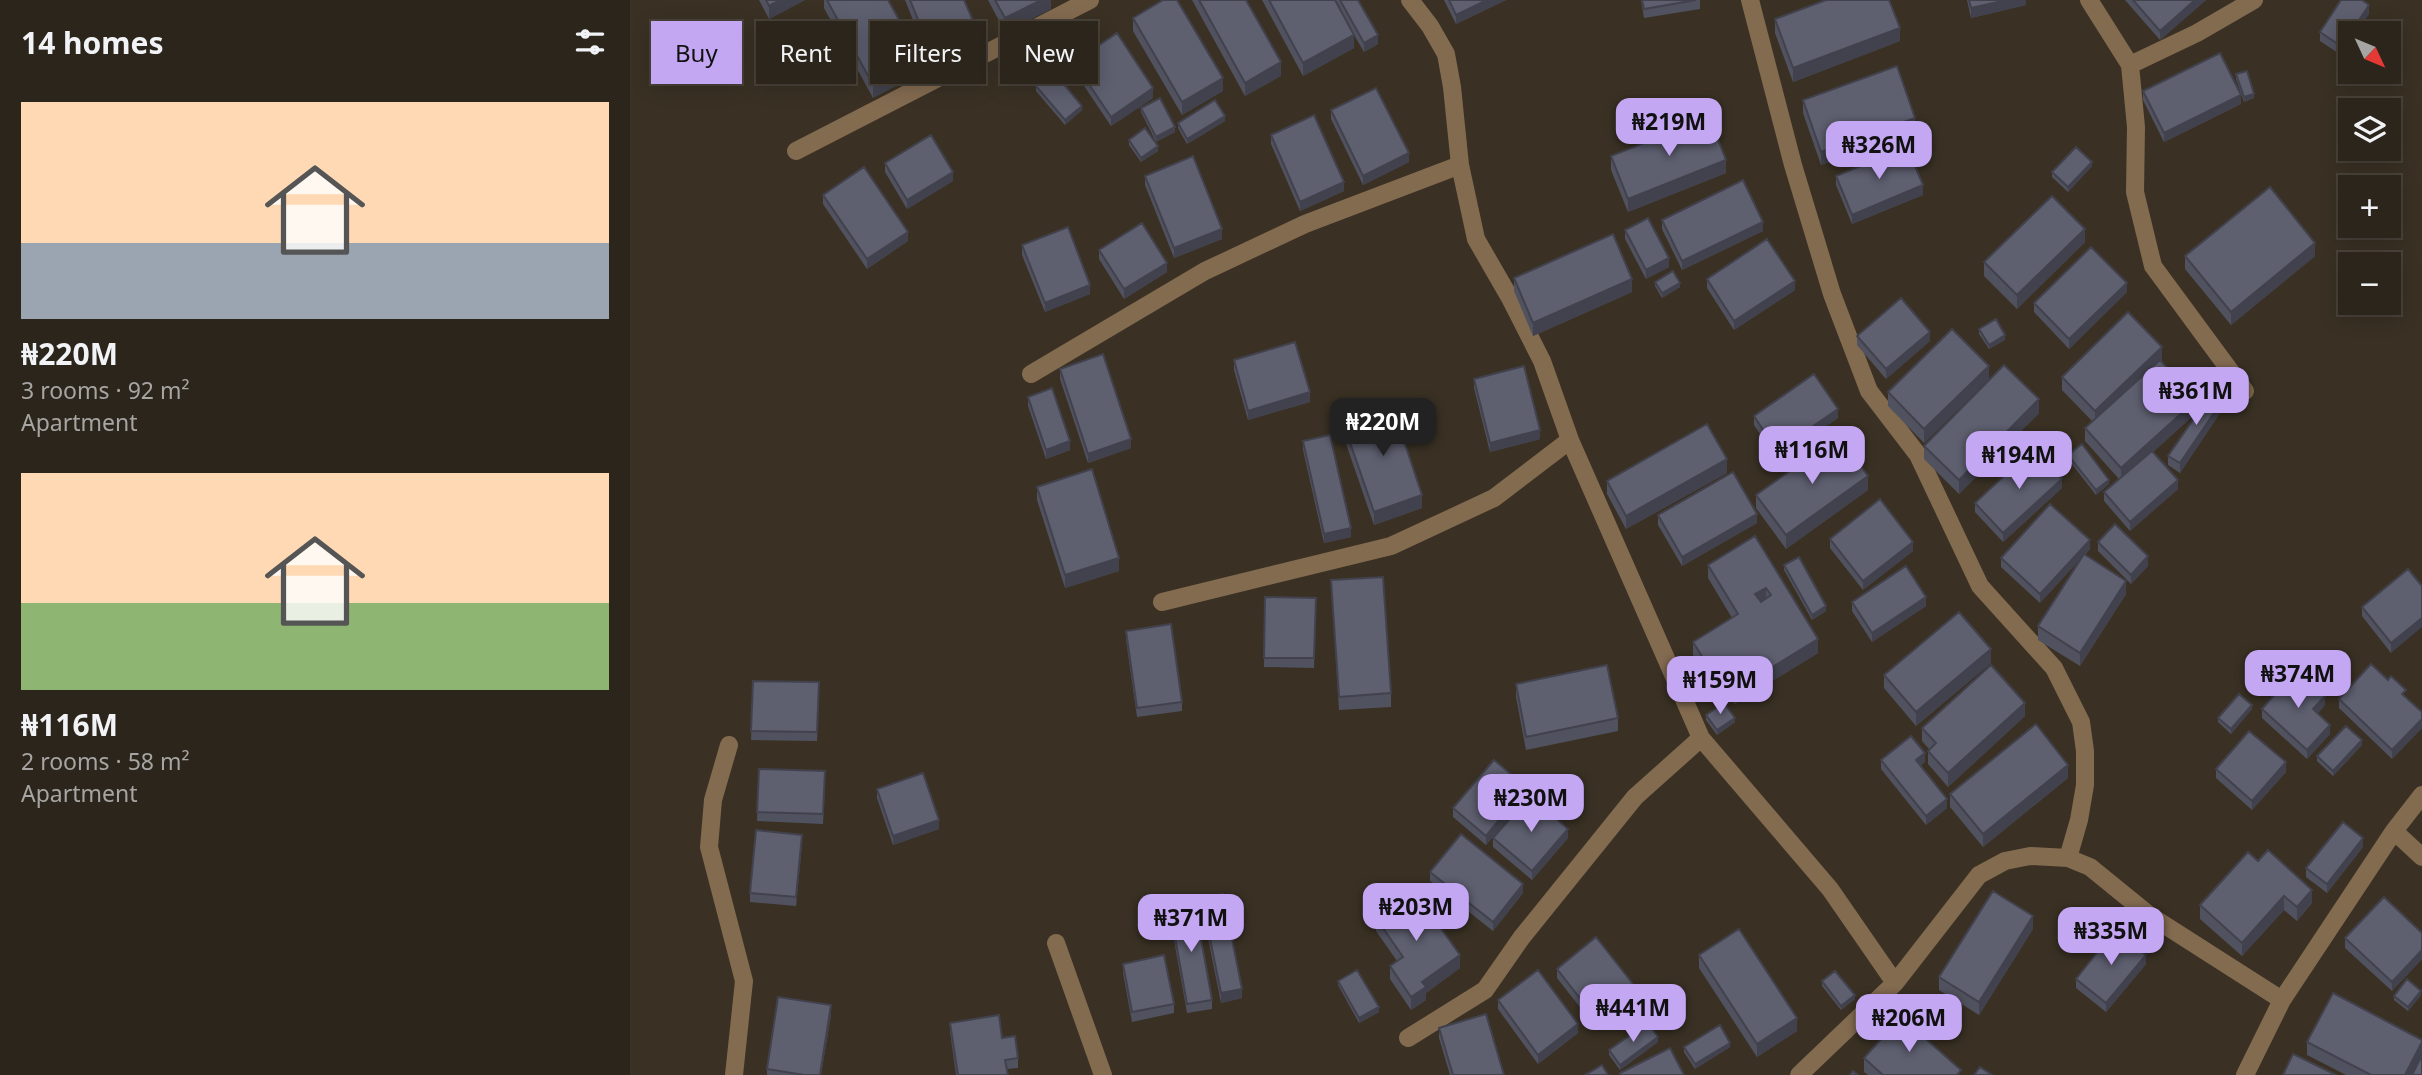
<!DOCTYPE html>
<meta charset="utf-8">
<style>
:root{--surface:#2c251b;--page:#383128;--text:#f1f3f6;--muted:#a6a5a3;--line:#48423a;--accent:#c3a7f2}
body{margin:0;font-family:"Noto Sans",sans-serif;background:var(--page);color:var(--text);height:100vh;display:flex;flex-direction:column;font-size:26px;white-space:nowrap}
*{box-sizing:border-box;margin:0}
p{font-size:23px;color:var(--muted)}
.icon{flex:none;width:38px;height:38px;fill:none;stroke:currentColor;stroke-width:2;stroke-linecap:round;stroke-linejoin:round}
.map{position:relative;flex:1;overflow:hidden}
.details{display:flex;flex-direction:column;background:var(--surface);width:630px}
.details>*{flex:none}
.guide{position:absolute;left:21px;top:21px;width:665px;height:63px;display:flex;gap:14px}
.needle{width:46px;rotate:134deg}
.buttons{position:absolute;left:1708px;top:21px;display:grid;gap:14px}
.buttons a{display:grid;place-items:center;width:63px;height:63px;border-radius:0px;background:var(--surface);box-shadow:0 4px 18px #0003,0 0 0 2px var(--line);font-size:35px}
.price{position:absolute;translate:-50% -60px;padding:0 16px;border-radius:14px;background:var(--accent);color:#111;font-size:23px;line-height:46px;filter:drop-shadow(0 2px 4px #0008)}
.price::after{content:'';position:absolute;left:50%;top:42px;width:21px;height:16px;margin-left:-10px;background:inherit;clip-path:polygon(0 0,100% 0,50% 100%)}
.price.active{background:#222;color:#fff}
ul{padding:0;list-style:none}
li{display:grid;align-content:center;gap:14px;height:371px;padding:0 21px}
li span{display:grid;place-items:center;height:217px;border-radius:0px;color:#555}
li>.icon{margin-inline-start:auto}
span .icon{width:126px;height:126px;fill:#fffc;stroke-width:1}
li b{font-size:30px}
h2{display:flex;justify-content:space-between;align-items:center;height:84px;padding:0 21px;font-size:30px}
.chip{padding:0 24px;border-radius:0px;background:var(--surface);box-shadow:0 4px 18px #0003,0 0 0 2px var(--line);font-size:24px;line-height:63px}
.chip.active{background:var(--accent);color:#111}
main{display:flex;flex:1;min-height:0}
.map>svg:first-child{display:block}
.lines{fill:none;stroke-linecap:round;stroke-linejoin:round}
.minor{stroke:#836b50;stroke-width:18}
.wall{fill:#51525f}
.shaded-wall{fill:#42424e}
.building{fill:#5e5f6f;stroke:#42424e;stroke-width:2;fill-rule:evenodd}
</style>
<main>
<section class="details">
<h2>14 homes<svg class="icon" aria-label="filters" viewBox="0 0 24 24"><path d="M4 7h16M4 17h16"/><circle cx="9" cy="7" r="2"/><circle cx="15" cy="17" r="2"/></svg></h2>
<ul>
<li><span style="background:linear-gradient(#ffd9b3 65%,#9aa5b1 0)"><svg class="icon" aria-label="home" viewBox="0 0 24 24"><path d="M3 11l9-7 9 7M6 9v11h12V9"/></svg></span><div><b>₦220M</b><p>3 rooms · 92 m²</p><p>Apartment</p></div></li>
<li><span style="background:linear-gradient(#ffd9b3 60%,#8fb573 0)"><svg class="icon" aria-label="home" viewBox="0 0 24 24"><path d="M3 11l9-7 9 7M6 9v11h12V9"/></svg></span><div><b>₦116M</b><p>2 rooms · 58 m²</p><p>Apartment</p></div></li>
</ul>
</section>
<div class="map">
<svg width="1792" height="1075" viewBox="0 0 1792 1075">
<rect width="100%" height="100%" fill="#3a3124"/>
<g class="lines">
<!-- minor -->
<path class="minor" d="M780,0L800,26L816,54L822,87L830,165L846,239L880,298L912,361L940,440L1071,738L1200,889L1265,983
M1120,0L1163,165L1202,294L1239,391L1288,455L1350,586L1424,668L1451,722L1455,751V785L1449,820L1438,858
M1459,0L1500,65L1506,127L1505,192L1523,266L1615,391
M1500,65L1567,33L1624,0
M166,151L460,0
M401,374L575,271L675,224L830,165
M532,602L761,546L864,498L940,440
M99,745L83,800L79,847L114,981L104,1075
M1764,831L1792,857
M426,943L473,1075
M778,1038L855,990L892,937L1005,797L1071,738
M1169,1075L1265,983L1349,875L1375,861L1400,856L1438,858L1460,867L1519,915L1652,1000
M1615,1075L1652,1000L1764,831L1792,795"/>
</g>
<!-- wall -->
<path class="wall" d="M129,0H175L139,19Z
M194,0H258L291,72L243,98L194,8Z
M275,0H334L345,39L298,58Z
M358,0H421V9L375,32Z
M562,0H616L651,76L615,96Z
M632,0H728L748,44L734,52L724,35V48L673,76Z
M814,0H876L826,24Z
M1011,0H1070V9L1014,18Z
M1337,0H1396V5L1341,18Z
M1495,0H1576L1530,40Z
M1739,14L1720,33V61L1690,41V32Z
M503,18L593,91L552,115L503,31Z
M1145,19L1270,41L1163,82L1145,33Z
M444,62L523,98L481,126L444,71Z
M1606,74L1624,98L1614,102L1606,79Z
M406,86L452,110L435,125L406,91Z
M1513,91L1611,104L1534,142L1513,100Z
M1173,100L1285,131L1191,165L1173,113Z
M511,108L545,132L526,142L511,112Z
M701,110L779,162L733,185L701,119Z
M595,121L557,144L548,128V123Z
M641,135L714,191L670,211L641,144Z
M499,140L528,151L511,162L499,145Z
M981,156L1096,173L998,212L981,170Z
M255,163L323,181L277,209L255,172Z
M1462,166L1438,192L1422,177V172Z
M515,176L592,239L544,258L515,185Z
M1206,176L1293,195L1222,224L1206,185Z
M193,195L278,241L237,269L193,204Z
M1032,220L1133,231L1052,270L1032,229Z
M995,230L1039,267L1016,279L995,239Z
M1455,242L1387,309L1354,276V262Z
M392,245L460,294L415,312L392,255Z
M469,250L537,272L494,299L469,259Z
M1555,256H1685L1601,325L1555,269Z
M884,278L1002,292L903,336L884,291Z
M1077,279L1165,290L1104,330L1077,288Z
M1025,282L1050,287L1032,298L1025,286Z
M1497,292L1439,349L1404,312V303Z
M1349,329L1375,340L1359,349L1349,334Z
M1227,336L1300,341L1256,379L1227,345Z
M604,360L680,402L618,420L604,370Z
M1532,360L1531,361L1566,413L1523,452L1548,489L1500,531L1474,501V492L1489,479L1455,441V428L1462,421L1432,390V377Z
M430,369L501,448L458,463L430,379Z
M844,379L910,439L860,452L844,388Z
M1359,379L1294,443L1258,406V392Z
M398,397L440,450L416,459L398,406Z
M1594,407L1550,473L1538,465V456Z
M1409,413L1329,494L1294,459V446Z
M1124,416L1208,418L1147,460L1124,425Z
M713,422L792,508L744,525L713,435Z
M673,441L721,537L694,543L673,450Z
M1438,455L1479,484L1466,495L1438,459Z
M1097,473L996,529L977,494V481Z
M407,487L489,571L435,588L407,500Z
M1432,488L1373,542L1345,512V503Z
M1238,490L1156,549L1126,508V495Z
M1028,515L1127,523L1052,566L1028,525Z
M1125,536L1188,653L1105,704L1095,689L1087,694L1063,655V642L1102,618L1078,578V565Z
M1200,539L1283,551L1233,590L1200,548Z
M1468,542L1518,566L1501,584L1468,551Z
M1460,549L1455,555L1496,594L1450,666L1408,640V626L1451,558L1410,603L1371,567V558Z
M1154,565L1196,611L1182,620L1154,570Z
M701,580L761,693V707L709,710Z
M1792,586L1761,653L1732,616V607Z
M635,597L686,598L684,668L634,667Z
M1222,602L1296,606L1242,642L1222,611Z
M496,631L552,702V711L507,717L496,640Z
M1361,663L1286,726L1254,688V675Z
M1650,674L1633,692L1621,680V675Z
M123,681L189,682L187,741L121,740Z
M886,684L988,718V731L896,750L886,697Z
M1776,697L1792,712V728L1762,759L1709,708V699Z
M1695,705L1687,714L1700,734L1677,759L1632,718V709Z
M1622,709L1601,734L1588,722V718Z
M1076,715L1105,722L1087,735L1076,720Z
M1395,716L1318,787L1298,764V751L1299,749L1292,741V728Z
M1732,745L1703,776L1687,761V756Z
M1251,760L1295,762L1291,765L1317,808L1296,825L1251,769Z
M129,769L195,780L193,824L127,821Z
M1586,769L1656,772L1622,810L1586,778Z
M1438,778L1353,847L1320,807V794Z
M247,789L309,829L263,845L247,798Z
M896,797L856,845L823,817V808Z
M863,838H938L902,880L863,847Z
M172,844L166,906L120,902V893Z
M1733,847L1697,893L1676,877V868Z
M1628,861L1682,903L1667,921L1654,910L1612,956L1570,919V905Z
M800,872L893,893L863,931L800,881Z
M572,899L612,998L591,1003L572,908Z
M540,909L582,1000V1009L557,1013L540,918Z
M746,918L830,968L796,993V1000L781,1010L760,979V966L767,961L746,931Z
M1403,929L1349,1015L1309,990V977Z
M1792,933V959L1762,991L1715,948V938Z
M1069,955L1167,1031L1127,1057L1069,968Z
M493,964L544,1004V1013L502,1022L493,973Z
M1516,964L1476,1012L1446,988V979Z
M927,969L1003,993L964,1025L927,978Z
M708,981L749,1012L729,1023L708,985Z
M1192,981L1225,999L1211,1010L1192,986Z
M1791,995L1778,1011L1764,1000V996Z
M868,1000L948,1033L908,1064L868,1009Z
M201,1015L191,1075H137V1069Z
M320,1023L388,1058V1068L377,1069L378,1075H326L320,1032Z
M809,1028L874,1075H820L809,1038Z
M1028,1042L990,1070L979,1055V1050Z
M1677,1042L1782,1075H1716L1677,1055Z
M1054,1047H1100L1065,1069L1054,1052Z
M1234,1058L1331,1075H1238L1234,1072Z"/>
<!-- shaded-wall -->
<path class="shaded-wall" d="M150,0H175L139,19V6Z
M411,0H421V9L375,32V18Z
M857,0H876L826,24V15Z
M1377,0H1396V5L1341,18V8Z
M1565,0H1576L1530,40V31Z
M1739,5V14L1726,33L1724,28Z
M345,25V39L298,58V44Z
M1270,28V41L1163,82V68Z
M724,35V48L673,76V63Z
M748,35V44L734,52V43Z
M291,59V72L243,98V85Z
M651,62V76L615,96V83Z
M593,78V91L552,115V102Z
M523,88V98L481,126V117Z
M1624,94V98L1614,102V97Z
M1611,95V104L1534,142V133Z
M452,106V110L435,125V120Z
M595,116V121L557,144V139Z
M1285,118V131L1191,165V152Z
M545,127V132L526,142V137Z
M528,146V151L511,162V158Z
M779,153V162L733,185V176Z
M1096,160V173L998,212V199Z
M1462,162V166L1438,192V187Z
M323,172V181L277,209V200Z
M714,182V191L670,211V202Z
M1293,185V195L1222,224V215Z
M1133,222V231L1052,270V261Z
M592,229V239L544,258V248Z
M1455,229V242L1387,309V295Z
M278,232V241L237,269V259Z
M1685,243V256L1601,325V312Z
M1039,258V267L1016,279V270Z
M537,263V272L494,299V289Z
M1002,279V292L903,336V323Z
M1165,281V290L1104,330V321Z
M1050,283V287L1032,298V293Z
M1497,283V292L1439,349V339Z
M460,285V294L415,312V303Z
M1300,332V341L1256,379V369Z
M1375,335V340L1359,349V345Z
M1532,347V360L1465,425V411Z
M1359,366V379L1294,443V429Z
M680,392V402L618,420V411Z
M1594,398V407L1550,473V463Z
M1409,399V413L1329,494V480Z
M1566,400V413L1491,481V468Z
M1208,409V418L1147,460V451Z
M910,430V439L860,452V443Z
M501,439V448L458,463V454Z
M440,441V450L416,459V450Z
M1097,459V473L996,529V516Z
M1238,476V490L1156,549V535Z
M1432,479V488L1373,542V533Z
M1479,480V484L1466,495V490Z
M1548,480V489L1500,531V522Z
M792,495V508L744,525V512Z
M1127,514V523L1052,566V557Z
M721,528V537L694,543V534Z
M1460,540V549L1410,603V594Z
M1283,542V551L1233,590V581Z
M1518,556V566L1501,584V575Z
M489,558V571L435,588V575Z
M1496,581V594L1450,666V653Z
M1136,588V601L1125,608V594Z
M1296,597V606L1242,642V633Z
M1196,606V611L1182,620V615Z
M1792,618V627L1761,653V643Z
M1188,639V653L1105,704V690Z
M1361,649V663L1286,726V712Z
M1650,669V674L1633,692V687Z
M1095,675V689L1087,694V680Z
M1695,696V705L1683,719V709Z
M1395,703V716L1318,787V773Z
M1622,705V709L1601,734V729Z
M1105,718V722L1087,735V730Z
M1792,719V728L1762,759V750Z
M1700,725V734L1677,759V750Z
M1732,740V745L1703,776V771Z
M1295,753V762L1286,769V760Z
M1656,762V772L1622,810V801Z
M1438,765V778L1353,847V834Z
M896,787V797L856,845V836Z
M1317,799V808L1296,825V816Z
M309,820V829L263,845V836Z
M938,829V838L902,880V871Z
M172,835V844L166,906V897Z
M1733,838V847L1697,893V884Z
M893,884V893L863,931V922Z
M1682,890V903L1667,921V907Z
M1654,896V910L1612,956V943Z
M1403,916V929L1349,1015V1002Z
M1792,950V959L1762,991V982Z
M830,955V968L796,993V1000L781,1010V997L792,982Z
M1516,955V964L1476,1012V1003Z
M1003,984V993L964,1025V1016Z
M612,989V998L591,1003V993Z
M1791,991V995L1778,1011V1007Z
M1225,995V999L1211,1010V1006Z
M201,1005V1015L191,1075H190Z
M749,1007V1012L729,1023V1018Z
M1167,1018V1031L1127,1057V1044Z
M948,1024V1033L908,1064V1055Z
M1028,1037V1042L990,1070V1065Z
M1792,1042V1055L1782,1075H1775Z
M1100,1043V1047L1065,1069V1064Z"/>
<!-- building -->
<path class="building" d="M136,0H150L139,6Z
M197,0H258L291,59L243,85Z
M280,0H334L345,25L298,44Z
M365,0H411L375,18Z
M533,0H547L593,78L552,102L503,18Z
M569,0H616L651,62L615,83Z
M639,0H705L724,35L673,63Z
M710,0H728L748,35L734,43Z
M819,0H857L826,15Z
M1012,0H1066L1014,9Z
M1196,0H1259L1270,28L1163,68L1145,19Z
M1339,0H1377L1341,8Z
M1503,0H1565L1530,31Z
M1711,0H1732L1739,5L1724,28L1732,33H1720V52L1690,32Z
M487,33L523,88L481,117L444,62Z
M1590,53L1611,95L1534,133L1513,91Z
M1267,66L1285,118L1191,152L1173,100Z
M423,71L452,106L435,120L406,86Z
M1617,71L1624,94L1614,97L1606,74Z
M746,88L779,153L733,176L701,110Z
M530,98L545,127L526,137L511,108Z
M585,100L595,116L557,139L548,123Z
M684,115L714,182L670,202L641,135Z
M1079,117L1096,160L998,199L981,156Z
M515,128L528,146L511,158L499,140Z
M301,135L323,172L277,200L255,163Z
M1277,147L1293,185L1222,215L1206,176Z
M1446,147L1462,162L1438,187L1422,172Z
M563,156L592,229L544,248L515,176Z
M234,167L278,232L237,259L193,195Z
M1113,180L1133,222L1052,261L1032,220Z
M1640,187L1685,243L1601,312L1555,256Z
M1422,196L1455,229L1387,295L1354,262Z
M1018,218L1039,258L1016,270L995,230Z
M512,223L537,263L494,289L469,250Z
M438,227L460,285L415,303L392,245Z
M983,234L1002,279L903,323L884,278Z
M1137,239L1165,281L1104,321L1077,279Z
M1461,247L1497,283L1439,339L1404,303Z
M1043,271L1050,283L1032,293L1025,282Z
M1271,298L1300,332L1256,369L1227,336Z
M1498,312L1532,347L1465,411L1432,377Z
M1366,319L1375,335L1359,345L1349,329Z
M1322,329L1359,366L1294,429L1258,392Z
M665,342L680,392L618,411L604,360Z
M473,354L501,439L458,454L430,369Z
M1530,360L1566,400L1491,468L1455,428Z
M1374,365L1409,399L1329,480L1294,446Z
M894,366L910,430L860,443L844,379Z
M1184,374L1208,409L1147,451L1124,416Z
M422,388L440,441L416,450L398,397Z
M1583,391L1594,398L1550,463L1538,456Z
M762,405L792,495L744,512L713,422Z
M1077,424L1097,459L996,516L977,481Z
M700,435L721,528L694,534L673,441Z
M1209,436L1238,476L1156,535L1126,495Z
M1452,444L1479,480L1466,490L1438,455Z
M1404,448L1432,479L1373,533L1345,503Z
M1522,451L1548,480L1500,522L1474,492Z
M462,469L489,558L435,575L407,487Z
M1103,472L1127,514L1052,557L1028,515Z
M1250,499L1283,542L1233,581L1200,539Z
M1420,504L1460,540L1410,594L1371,558Z
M1485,524L1518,556L1501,575L1468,542Z
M1125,536L1188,639L1105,690L1095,675L1087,680L1063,642L1108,614L1078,565ZM1136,588L1141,595L1131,602L1125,594Z
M1454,554L1496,581L1450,653L1408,626Z
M1169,557L1196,606L1182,615L1154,565Z
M1276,566L1296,597L1242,633L1222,602Z
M1778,569L1792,586V618L1761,643L1732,607Z
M753,577L761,693L709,697L701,580Z
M635,597L686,598L684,658H634Z
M1329,612L1361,649L1286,712L1254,675Z
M541,624L552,702L507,708L496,631Z
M1638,658L1650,669L1633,687L1621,675Z
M1741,664L1758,680L1761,676L1776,690L1772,694L1792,712V719L1762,750L1709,699Z
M977,665L988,718L896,737L886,684Z
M1361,665L1395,703L1318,773L1298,751L1306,743L1292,728Z
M1666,670L1695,696L1683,709L1700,725L1677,750L1632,709Z
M123,681L189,682L187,732L121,731Z
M1609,694L1622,705L1601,729L1588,718Z
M1094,703L1105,718L1087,730L1076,715Z
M1406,724L1438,765L1353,834L1320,794Z
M1716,726L1732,740L1703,771L1687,756Z
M1619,731L1656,762L1622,801L1586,769Z
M1281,736L1295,753L1286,760L1317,799L1296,816L1251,760Z
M864,760L896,787L856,836L823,808Z
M129,769L195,771L193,814L127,812Z
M293,773L309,820L263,836L247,789Z
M900,796L938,829L902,871L863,838Z
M1713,822L1733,838L1697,884L1676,868Z
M126,830L172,835L166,897L120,893Z
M831,834L893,884L863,922L800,872Z
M1638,850L1682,890L1667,907L1654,896L1612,943L1570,905L1618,852L1628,861Z
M784,891L830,955L792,982L796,987L781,997L760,966L773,957L746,918Z
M1363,891L1403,916L1349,1002L1309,977Z
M593,894L612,989L591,993L572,899Z
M1754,897L1792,933V950L1762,982L1715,938Z
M565,905L582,1000L557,1004L540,909Z
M1109,929L1167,1018L1127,1044L1069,955Z
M1485,930L1516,955L1476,1003L1446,979Z
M966,937L1003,984L964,1016L927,969Z
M534,955L544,1004L502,1012L493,964Z
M727,970L749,1007L729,1018L708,981Z
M908,970L948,1024L908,1055L868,1000Z
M1205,971L1225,995L1211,1006L1192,981Z
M1777,979L1791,991L1778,1007L1764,996Z
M1703,993L1792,1040V1042L1775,1075H1741L1677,1042Z
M148,997L201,1005L190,1075H174L137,1069Z
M856,1014L874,1075H823L809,1028Z
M369,1015L372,1038L385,1036L388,1058L375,1060L378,1075H328L320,1023Z
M1271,1017L1331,1070L1327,1075H1253L1234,1058Z
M1018,1023L1028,1037L990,1065L979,1050Z
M1090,1025L1100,1043L1065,1064L1054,1047Z
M1040,1048L1054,1075H991L990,1073Z
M1663,1054L1706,1075H1653Z
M1791,1057H1792V1075H1782Z
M972,1065L978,1075H955Z
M1350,1067L1362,1075H1344Z
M1223,1071L1228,1075H1220Z"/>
</svg>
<div class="buttons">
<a><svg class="needle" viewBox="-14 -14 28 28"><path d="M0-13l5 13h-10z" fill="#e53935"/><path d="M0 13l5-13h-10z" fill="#a6a5a3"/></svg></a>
<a><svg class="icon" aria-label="layers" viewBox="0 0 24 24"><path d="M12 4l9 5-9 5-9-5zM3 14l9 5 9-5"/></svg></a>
<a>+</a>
<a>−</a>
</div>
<b class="price" style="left:1039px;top:158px">₦219M</b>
<b class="price" style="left:1249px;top:181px">₦326M</b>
<b class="price" style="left:1566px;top:427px">₦361M</b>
<b class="price active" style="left:753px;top:458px">₦220M</b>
<b class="price" style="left:1182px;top:486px">₦116M</b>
<b class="price" style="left:1389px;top:491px">₦194M</b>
<b class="price" style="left:1668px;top:710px">₦374M</b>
<b class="price" style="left:1090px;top:716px">₦159M</b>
<b class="price" style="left:901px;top:834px">₦230M</b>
<b class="price" style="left:786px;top:943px">₦203M</b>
<b class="price" style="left:561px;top:954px">₦371M</b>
<b class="price" style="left:1481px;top:967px">₦335M</b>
<b class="price" style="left:1003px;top:1044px">₦441M</b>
<b class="price" style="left:1279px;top:1054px">₦206M</b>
<div class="guide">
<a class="chip active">Buy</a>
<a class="chip">Rent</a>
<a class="chip">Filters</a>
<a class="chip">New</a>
</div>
</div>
</main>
